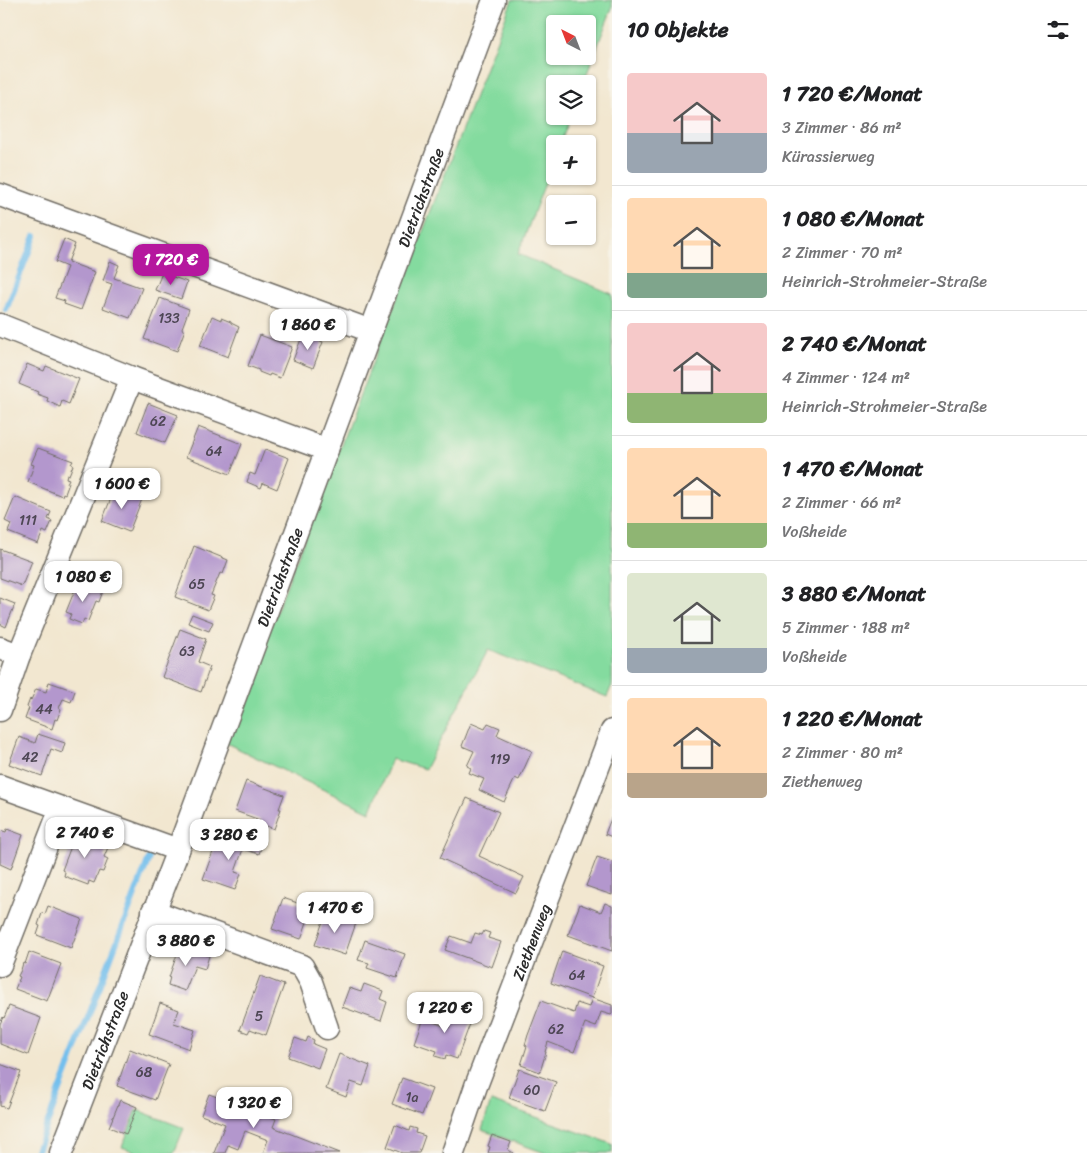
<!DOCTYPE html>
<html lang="de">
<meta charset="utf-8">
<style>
:root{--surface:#fff;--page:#f6f6f6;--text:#202124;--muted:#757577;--line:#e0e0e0;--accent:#b5179e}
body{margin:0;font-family:Sriracha,sans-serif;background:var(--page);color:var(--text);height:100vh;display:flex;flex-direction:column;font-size:19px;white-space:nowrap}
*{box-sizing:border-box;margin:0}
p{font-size:16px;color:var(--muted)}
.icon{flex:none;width:28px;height:28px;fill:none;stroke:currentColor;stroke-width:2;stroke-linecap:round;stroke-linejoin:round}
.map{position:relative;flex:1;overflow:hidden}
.details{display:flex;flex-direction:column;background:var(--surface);width:475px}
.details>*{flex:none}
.needle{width:32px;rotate:318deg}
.buttons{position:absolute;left:546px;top:15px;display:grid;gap:10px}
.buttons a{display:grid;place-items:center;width:50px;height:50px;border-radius:5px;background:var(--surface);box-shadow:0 1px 4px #0004;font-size:25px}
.price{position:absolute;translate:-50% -42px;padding:0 11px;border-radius:10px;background:#fff;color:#222;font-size:16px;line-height:32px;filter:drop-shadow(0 1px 2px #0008)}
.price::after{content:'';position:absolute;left:50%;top:30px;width:15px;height:11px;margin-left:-8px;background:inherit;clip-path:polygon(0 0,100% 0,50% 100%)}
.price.current{background:var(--accent);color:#fff}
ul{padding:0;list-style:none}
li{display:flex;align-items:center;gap:15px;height:125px;padding:0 15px}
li+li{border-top:1px solid var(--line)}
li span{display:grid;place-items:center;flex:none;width:140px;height:100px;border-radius:5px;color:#555}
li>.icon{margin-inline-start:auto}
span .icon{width:60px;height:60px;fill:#fffc;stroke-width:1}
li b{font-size:21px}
h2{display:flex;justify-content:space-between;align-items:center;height:60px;padding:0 15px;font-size:21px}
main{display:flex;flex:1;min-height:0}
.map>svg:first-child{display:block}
.green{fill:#84db9f;stroke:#588365;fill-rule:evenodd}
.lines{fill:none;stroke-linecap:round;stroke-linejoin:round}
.stream{stroke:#73bfed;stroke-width:6}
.building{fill:#b397cd}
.street-casing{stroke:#716d65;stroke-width:25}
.street{stroke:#fff;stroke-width:22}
.labels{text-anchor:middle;stroke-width:5;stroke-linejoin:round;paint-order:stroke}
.number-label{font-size:14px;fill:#4d4654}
.street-label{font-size:16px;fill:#2b2b2b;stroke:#f7f3e8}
</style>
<main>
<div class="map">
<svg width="612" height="1153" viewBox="0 0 612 1153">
<rect width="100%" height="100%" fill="#f7f3e8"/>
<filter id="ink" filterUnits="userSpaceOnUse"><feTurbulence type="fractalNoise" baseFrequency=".02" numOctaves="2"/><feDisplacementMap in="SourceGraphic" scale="10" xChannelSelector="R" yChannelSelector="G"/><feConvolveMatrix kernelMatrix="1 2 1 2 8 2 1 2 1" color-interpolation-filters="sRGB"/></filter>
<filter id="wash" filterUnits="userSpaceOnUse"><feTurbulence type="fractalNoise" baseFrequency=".0096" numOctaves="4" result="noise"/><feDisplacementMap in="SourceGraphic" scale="20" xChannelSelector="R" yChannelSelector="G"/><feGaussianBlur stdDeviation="1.12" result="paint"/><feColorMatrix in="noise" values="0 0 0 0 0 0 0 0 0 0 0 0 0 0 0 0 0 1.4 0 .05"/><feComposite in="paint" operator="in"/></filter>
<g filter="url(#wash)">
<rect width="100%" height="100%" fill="#f2e7d0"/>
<!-- green -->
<path class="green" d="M512,0H612V8L583,84H555V116H571L560,144H555V157L518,254L612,294V685L607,697L488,650L425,769L392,759L370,812L226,743ZM555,24H588V56H555Z
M491,1101L612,1144V1153H545L482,1130Z
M137,1110L184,1128L174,1153H138L122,1147Z"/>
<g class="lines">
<!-- stream -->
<path class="stream" d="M6,310L35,236
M36,1153L151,853"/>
</g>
<g id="blocks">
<!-- building -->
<path class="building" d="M64,239L75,244L68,262L95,272L81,310L64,304L65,301L55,298L67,267L55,262Z
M110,261L119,265L114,278L142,288L130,318L103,308L112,284L103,281Z
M162,273L187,282L181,299L155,290Z
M160,298L189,309L182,328L184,332L177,351L144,339Z
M212,316L221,320V318L231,322V323L239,327L228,357L200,346Z
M303,334L323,342L313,368L293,360Z
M260,335L292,347L280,378L270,374L269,376L259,372V370L248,366Z
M27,364L44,371L46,366L79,379L69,404L62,401L60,407L47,401L48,398L37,394L38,392L19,384Z
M148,403L178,415L165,443L137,432Z
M198,427L242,444L230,474L186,457Z
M38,448L73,461L71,464L73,465L69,475L67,474L66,478L69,479L67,483H69L65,494L63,493L62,496L28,482L34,465L31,464Z
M265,449L289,458L277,489L263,483L261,488L247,482L250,473L255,475Z
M115,488L142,499L129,532L102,521Z
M15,497L51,512L48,519L52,521L47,533L43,531L38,544L8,532L11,524L5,521Z
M194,546L228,560L223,574L220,573L211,595L214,596L208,610L175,597Z
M0,549L32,561L22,586L0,578Z
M78,582L103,591L99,602L96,601L88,621L84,619L82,624L69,619L71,614L66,612Z
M0,598L15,604L6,627L0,624Z
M192,614L213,622L209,631L188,623Z
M180,629L206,639L198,662L210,667L201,692L162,677Z
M49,682L75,691L71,702L63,699L59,708L61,709L57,720L55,719L52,729L25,719L29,708L27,707L30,699L31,700L36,689L46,692Z
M471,723L485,729L488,723L500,728L497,735L532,751L519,780L515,778L504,802L479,790L484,779L469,773L471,768L467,766L474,751L462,746Z
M38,734L65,743L62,753L51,749L42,776L9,764L19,737L35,743Z
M246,781L284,795L279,809H281L274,829L259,823L260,820L235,811Z
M467,798L499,812L479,856L524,877L516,893L440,858Z
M612,816V837L605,834Z
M7,829L23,835L11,869L0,864V830L6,832Z
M76,833L89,838L90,837L109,845L104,857L108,859L103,872L99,871L94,883L89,881L88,885L64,876L65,872L62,870Z
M242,835L263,842L259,854L243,849L235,872L241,874L235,890L203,879L218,838L231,843L232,839L239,841Z
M597,857L612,862V895L586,886Z
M283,898L312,908L301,939L272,929Z
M605,903L612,906V951L568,935L580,904L601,912Z
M48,906L82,919L71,948L37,935L40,926L38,925L42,913L45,914Z
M326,912L356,923L345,955L315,945Z
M484,931L490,933L488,938L501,942L492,967L445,950L451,936L471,943L475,933L482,935Z
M365,940L405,954L397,978L367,968L369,963L358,960Z
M180,946L209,956L205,969L195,966L185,991L168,985L170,977H169Z
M562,951L603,966L592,998L551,983Z
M29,952L61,964L47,1001L15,989L20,977L18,976L21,970L23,963L25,964Z
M260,976L284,985L266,1035L250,1029L248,1033L240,1030Z
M364,984L383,991L380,999L387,1002L381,1021L342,1007L349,988L361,992Z
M592,998L612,1005V1014L611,1015L601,1012L596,1027L585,1023L574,1052L548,1042L545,1052H546L540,1072L521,1065L527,1046L525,1045L528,1035L541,1001L574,1013L577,1003L589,1007Z
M160,1003L179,1010L174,1023L195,1030L189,1049L149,1034Z
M9,1006L41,1018L28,1055L0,1044V1024L3,1017L4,1018Z
M457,1006L474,1013L457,1059L446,1055L445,1059L435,1056L437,1051L414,1043L423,1018L449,1028Z
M308,1037L314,1040L313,1044L325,1049L318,1068L288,1057L295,1038L306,1042Z
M130,1049L169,1064L155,1100L117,1086Z
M339,1054L370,1066L363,1086L351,1082L346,1097L326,1089Z
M0,1064L21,1072L7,1108L0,1106Z
M519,1069L556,1082L545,1111L509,1098Z
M402,1078L432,1089L422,1115L392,1104Z
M209,1094L276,1119L273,1127L340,1153H263L268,1140L245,1131L238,1149L228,1145L225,1153H214L225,1124L201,1115Z
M120,1100L137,1107L126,1134L109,1127Z
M395,1125L409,1131L410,1127L417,1129L416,1133L425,1136L419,1153H402L387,1147Z
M492,1135L511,1142L508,1150L514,1153H488L490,1147L488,1146Z"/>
</g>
</g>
<g filter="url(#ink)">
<use href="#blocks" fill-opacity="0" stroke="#716d65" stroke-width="1"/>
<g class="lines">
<defs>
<g id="street">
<path d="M0,195L371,331"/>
<path d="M0,325L132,378L327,450"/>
<path d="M0,648L19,655"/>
<path d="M0,710L19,655L132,378"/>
<path d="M0,786L178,850"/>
<path d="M153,911L302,966L311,982L327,1028"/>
<path d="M0,965L61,808"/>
<path id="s1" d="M61,1153L178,850L494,0"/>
<path id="s2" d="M453,1153L476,1086L612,731"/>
</g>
</defs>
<!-- street casing -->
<use href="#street" class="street-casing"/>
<!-- street -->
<use href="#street" class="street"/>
</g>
</g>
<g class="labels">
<!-- number labels -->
<g class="number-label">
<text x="169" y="323">133</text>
<text x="158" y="426">62</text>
<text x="214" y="456">64</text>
<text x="28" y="525">111</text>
<text x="197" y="589">65</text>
<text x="187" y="656">63</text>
<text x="44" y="714">44</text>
<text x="30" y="762">42</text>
<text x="500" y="764">119</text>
<text x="577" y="980">64</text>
<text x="259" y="1021">5</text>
<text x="556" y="1034">62</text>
<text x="144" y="1077">68</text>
<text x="532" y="1095">60</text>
<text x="412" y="1102">1a</text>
</g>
<!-- street labels -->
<g class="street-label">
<text dy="6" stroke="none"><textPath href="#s1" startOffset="1021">Dietrichstraße</textPath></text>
<text dy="6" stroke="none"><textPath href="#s1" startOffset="616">Dietrichstraße</textPath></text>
<text dy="6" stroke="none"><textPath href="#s2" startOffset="225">Ziethenweg</textPath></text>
<text dy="6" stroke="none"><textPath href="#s1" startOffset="121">Dietrichstraße</textPath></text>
</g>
</g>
</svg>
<div class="buttons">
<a><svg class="needle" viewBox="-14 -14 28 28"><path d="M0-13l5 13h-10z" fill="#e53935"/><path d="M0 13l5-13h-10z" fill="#757577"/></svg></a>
<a><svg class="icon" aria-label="layers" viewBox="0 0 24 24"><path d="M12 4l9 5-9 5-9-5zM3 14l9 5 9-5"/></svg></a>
<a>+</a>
<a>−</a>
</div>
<b class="price current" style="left:171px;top:286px">1 720 €</b>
<b class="price" style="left:308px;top:351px">1 860 €</b>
<b class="price" style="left:122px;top:510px">1 600 €</b>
<b class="price" style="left:83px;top:603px">1 080 €</b>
<b class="price" style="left:85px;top:859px">2 740 €</b>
<b class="price" style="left:229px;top:861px">3 280 €</b>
<b class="price" style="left:335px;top:934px">1 470 €</b>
<b class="price" style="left:186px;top:967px">3 880 €</b>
<b class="price" style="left:445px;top:1034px">1 220 €</b>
<b class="price" style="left:254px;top:1129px">1 320 €</b>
</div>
<section class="details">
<h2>10 Objekte<svg class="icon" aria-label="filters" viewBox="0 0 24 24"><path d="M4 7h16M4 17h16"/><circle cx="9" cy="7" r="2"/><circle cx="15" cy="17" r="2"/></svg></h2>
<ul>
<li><span style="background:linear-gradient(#f6c9c9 60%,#9aa5b1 0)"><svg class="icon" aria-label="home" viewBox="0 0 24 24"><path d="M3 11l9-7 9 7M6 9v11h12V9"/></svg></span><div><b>1 720 €/Monat</b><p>3 Zimmer · 86 m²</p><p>Kürassierweg</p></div></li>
<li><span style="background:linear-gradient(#ffd9b3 75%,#7fa58c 0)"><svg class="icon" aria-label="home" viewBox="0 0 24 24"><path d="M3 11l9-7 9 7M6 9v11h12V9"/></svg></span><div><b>1 080 €/Monat</b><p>2 Zimmer · 70 m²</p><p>Heinrich-Strohmeier-Straße</p></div></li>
<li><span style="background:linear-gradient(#f6c9c9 70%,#8fb573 0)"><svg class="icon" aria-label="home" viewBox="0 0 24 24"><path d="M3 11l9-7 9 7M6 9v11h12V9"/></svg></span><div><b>2 740 €/Monat</b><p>4 Zimmer · 124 m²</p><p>Heinrich-Strohmeier-Straße</p></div></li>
<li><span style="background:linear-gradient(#ffd9b3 75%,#8fb573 0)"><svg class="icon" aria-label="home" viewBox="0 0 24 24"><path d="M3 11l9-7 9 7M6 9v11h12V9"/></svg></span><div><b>1 470 €/Monat</b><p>2 Zimmer · 66 m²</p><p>Voßheide</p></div></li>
<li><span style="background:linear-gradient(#dfe7d0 75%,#9aa5b1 0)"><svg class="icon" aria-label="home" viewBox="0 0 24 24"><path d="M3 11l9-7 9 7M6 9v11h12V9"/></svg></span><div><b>3 880 €/Monat</b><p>5 Zimmer · 188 m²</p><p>Voßheide</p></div></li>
<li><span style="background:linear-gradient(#ffd9b3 75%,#b9a48a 0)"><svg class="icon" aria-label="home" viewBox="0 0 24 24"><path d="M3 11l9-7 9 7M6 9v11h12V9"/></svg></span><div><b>1 220 €/Monat</b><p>2 Zimmer · 80 m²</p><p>Ziethenweg</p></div></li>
</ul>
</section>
</main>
